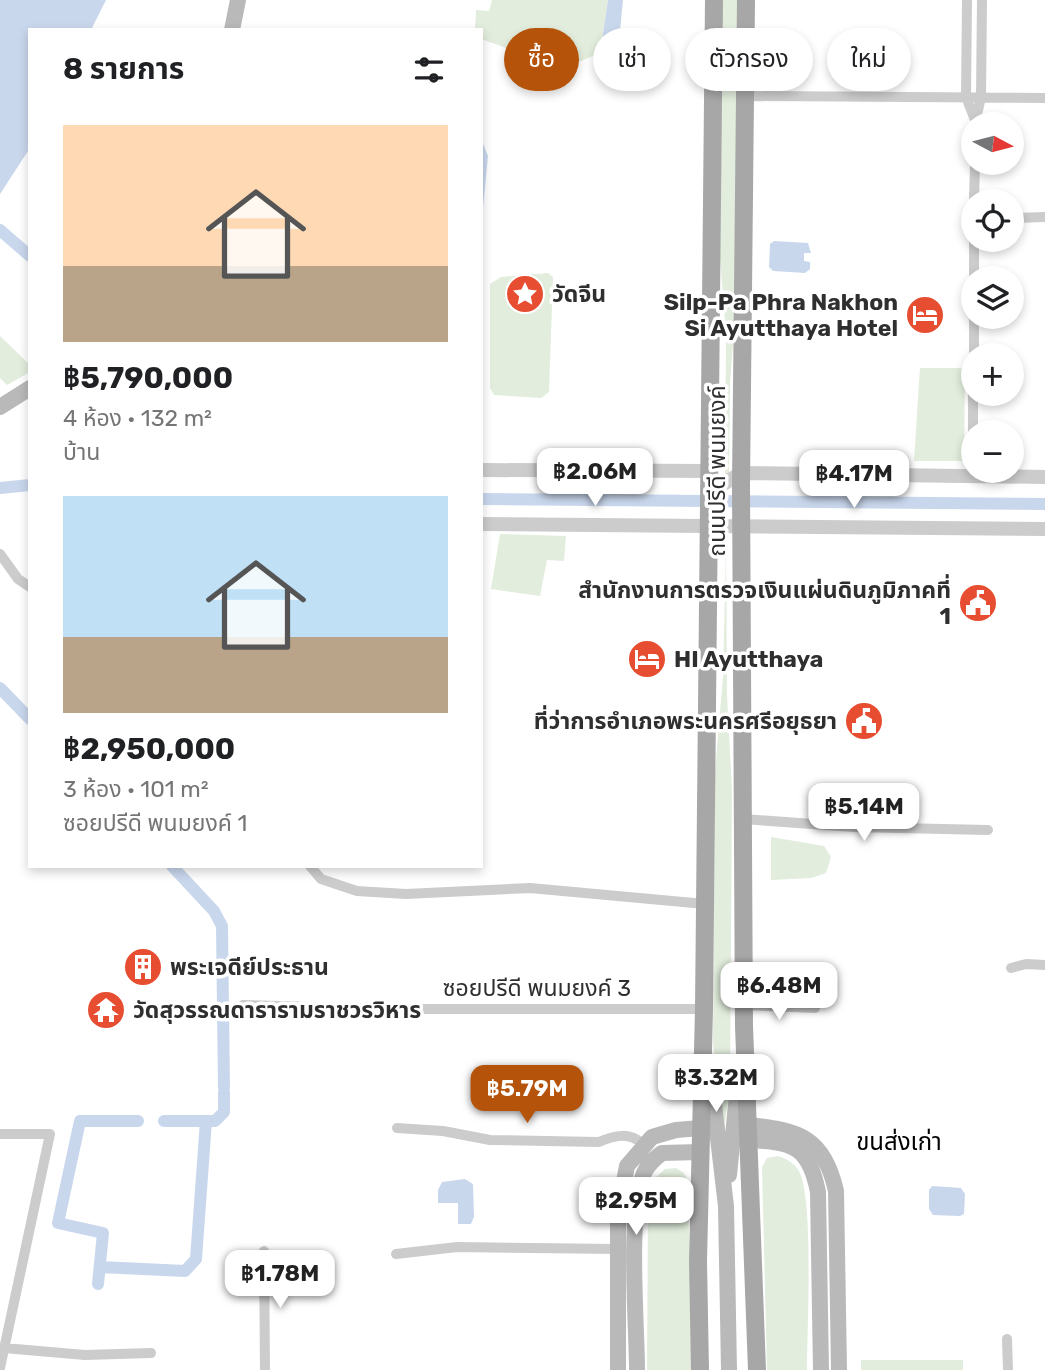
<!DOCTYPE html>
<html lang="th">
<meta charset="utf-8">
<style>
:root{--surface:#fff;--page:#f6f6f6;--text:#202124;--muted:#757577;--accent:#b45309}
body{margin:0;font-family:Rubik,"Noto Sans Thai",sans-serif;background:var(--page);color:var(--text);height:100vh;display:flex;flex-direction:column;font-size:26px;white-space:nowrap}
*{box-sizing:border-box;margin:0}
p{font-size:23px;color:var(--muted)}
.icon{flex:none;width:38px;height:38px;fill:none;stroke:currentColor;stroke-width:2;stroke-linecap:round;stroke-linejoin:round}
.map{position:relative;flex:1;overflow:hidden}
.panel{position:absolute;left:28px;top:28px;width:455px;height:840px;display:flex;flex-direction:column;background:var(--surface);border-radius:0px;box-shadow:0 4px 10px #0003}
.panel>*{flex:none}
.guide{position:absolute;left:504px;top:28px;width:436px;height:63px;display:flex;gap:14px}
.needle{width:46px;rotate:97deg}
.buttons{position:absolute;left:961px;top:112px;display:grid;gap:14px}
.buttons a{display:grid;place-items:center;width:63px;height:63px;border-radius:50%;background:var(--surface);box-shadow:0 4px 10px #0003;font-size:35px}
.price{position:absolute;translate:-50% -60px;padding:0 16px;border-radius:14px;background:#fff;color:#222;font-size:23px;line-height:46px;filter:drop-shadow(0 2px 4px #0008)}
.price::after{content:'';position:absolute;left:50%;top:42px;width:21px;height:16px;margin-left:-10px;background:inherit;clip-path:polygon(0 0,100% 0,50% 100%)}
.price.current{background:var(--accent);color:#fff}
ul{padding:0;list-style:none}
li{display:grid;align-content:center;gap:14px;height:371px;padding:0 35px}
li span{display:grid;place-items:center;height:217px;border-radius:0px;color:#555}
li>.icon{margin-inline-start:auto}
span .icon{width:126px;height:126px;fill:#fffc;stroke-width:1}
li b{font-size:30px}
h2{display:flex;justify-content:space-between;align-items:center;height:84px;padding:0 35px;font-size:30px}
.chip{padding:0 24px;border-radius:32px;background:var(--surface);box-shadow:0 4px 10px #0003;font-size:24px;line-height:63px}
.chip.current{background:var(--accent);color:#fff}
.map>svg:first-child{display:block}
.green{fill:#e2eddd}
.water{fill:#c9d7ed}
.lines{fill:none;stroke-linecap:round;stroke-linejoin:round}
.canal{stroke:#c9d7ed;stroke-width:12}
.minor{stroke:#ccc;stroke-width:10}
.tertiary{stroke:#ccc;stroke-width:14}
.secondary{stroke:#b9b9b9;stroke-width:16}
.primary{stroke:#a7a7a7;stroke-width:18}
.labels{text-anchor:middle;stroke-width:7;stroke-linejoin:round;paint-order:stroke}
.poi-label{font-size:23px;font-weight:bold;fill:#2f2f2f;stroke:#fff;text-anchor:start}
.street-label{font-size:23px;fill:#2f2f2f;stroke:#fff}
.neighbourhood-label{font-size:24px;fill:#000;stroke:#fff}
</style>
<div class="map">
<svg width="1045" height="1370" viewBox="0 0 1045 1370">
<rect width="100%" height="100%" fill="#fff"/>
<!-- green -->
<path class="green" d="M492,0H608L600,53L564,68L481,39V30H475L476,10L489,11Z
M722,0H739L737,294L730,383L729,475L725,476L726,334L720,259Z
M548,273L553,277L549,392L541,398L494,395L490,388V284L501,277Z
M0,336L30,365V372L7,385L0,378Z
M920,368H965L964,461H914Z
M500,534L566,536L564,561L547,560L540,596L491,589Z
M726,547L727,695L732,790L730,1086L723,1138L713,1042L715,771L723,677Z
M771,837L824,846L831,857L826,873L811,878L771,880Z
M778,1156C787,1159 794,1163 799,1171C814,1199 807,1331 807,1370H767L762,1167L767,1158Z
M676,1168L684,1173L688,1183L692,1370H647L648,1200L654,1179L665,1169Z
M861,1360H963V1370H861Z"/>
<!-- water -->
<path class="water" d="M0,0H106L91,30H30V148L0,194Z
M608,0H623L618,51L615,56L600,53Z
M481,139L488,156L481,229Z
M774,241L808,243L811,253H804V261L810,262V269L805,273L773,271L769,267L770,244Z
M465,1179L473,1184L474,1217L471,1224H458V1203H438V1190L442,1182Z
M932,1186L961,1188L965,1194L964,1214L960,1216L933,1215L929,1209V1190Z"/>
<g class="lines">
<!-- canal -->
<path class="canal" d="M0,230L30,256
M0,488L30,485
M481,499L1045,504
M0,688L30,719
M172,866L214,911L222,926L224,1088
M164,1121H215L224,1112V1093
M100,1267L185,1271L196,1259L206,1121
M98,1284L103,1233L58,1223L80,1121H138"/>
<!-- minor -->
<path class="minor" d="M967,0L966,97L975,120
M745,96L1045,98
M975,124L981,97L982,0
M974,201L975,163
M1012,218L1045,217
M974,278V240
M974,355V317
M973,432V394
M973,477V459
M0,554L18,579L30,587
M743,819L854,827L988,830
M310,866L321,879L357,891L406,894L530,888L705,904
M1011,968L1026,964L1045,965
M243,1005L382,1009H704
M744,1005L815,1008
M397,1128L443,1131L490,1140L599,1142C615,1135 629,1132 643,1144
M0,1134H50L0,1368
M264,1251L265,1370
M396,1254L457,1247L618,1249
M1007,1339L1008,1370
M4,1348L85,1355L151,1353"/>
<!-- tertiary -->
<path class="tertiary" d="M481,470L709,471
M709,493L741,473L1045,477
M481,524L1045,529"/>
<!-- secondary -->
<path class="secondary" d="M232,30L238,0
M0,407L30,388
M709,1062L726,1206L729,1370
M748,1125C799,1130 824,1137 836,1191L839,1370
M749,1140C793,1142 809,1146 818,1192L821,1370
M729,1175L740,1065
M618,1370V1213L627,1166L652,1137L676,1130L701,1128
M637,1370C637,1325 627,1210 644,1173C648,1164 654,1159 662,1153L700,1152"/>
<!-- primary -->
<path class="primary" d="M746,0L741,485L744,1026L757,1370
M700,1370L698,1261L704,1009L714,0"/>
</g>
<!-- icons -->
<defs>
<symbol id="sight-disc" viewBox="-11 -11 22 22"><circle r="9.5" fill="#e74d31" stroke="#fff"/><path d="M0-6L1.8-2.2L6-1.7L2.9 1.2L3.7 5.4L0 3.3L-3.7 5.4L-2.9 1.2L-6-1.7L-1.8-2.2Z" fill="#fff"/></symbol>
<symbol id="hotel-disc" viewBox="-11 -11 22 22"><circle r="9.5" fill="#e74d31" stroke="#fff"/><path d="M-6-4.5h1.5V1H6V5H4.5V3h-9V5H-6ZM-4 0a1.8 1.8 0 1 1 3.6 0ZM.5 0V-2.5h3Q6-2.5 6 0Z" fill="#fff"/></symbol>
<symbol id="civic-disc" viewBox="-11 -11 22 22"><circle r="9.5" fill="#e74d31" stroke="#fff"/><path d="M-.6-6.5H3V-4.5H.6V-3L4-1V1h2V6H-6V1h2V-1L-.6-3ZM-1.2 2.5V6h2.4V2.5Z" fill="#fff"/></symbol>
<symbol id="building-disc" viewBox="-11 -11 22 22"><circle r="9.5" fill="#e74d31" stroke="#fff"/><path d="M-4-6H4V6H1V3H-1V6H-4ZM-2.5-4.3h1.7v1.8h-1.7ZM.8-4.3h1.7v1.8H.8ZM-2.5-1h1.7V.8h-1.7ZM.8-1h1.7V.8H.8Z" fill="#fff"/></symbol>
<symbol id="temple-disc" viewBox="-11 -11 22 22"><circle r="9.5" fill="#e74d31" stroke="#fff"/><path d="M0-6L5-2H3V0L6.5 2.5H4V6H1.5V3h-3V6H-4V2.5H-6.5L-3 0V-2H-5Z" fill="#fff"/></symbol>
</defs>
<g fill-rule="evenodd">
<use href="#sight-disc" x="503" y="272" width="44" height="44"/>
<use href="#hotel-disc" x="903" y="293" width="44" height="44"/>
<use href="#civic-disc" x="956" y="581" width="44" height="44"/>
<use href="#hotel-disc" x="625" y="637" width="44" height="44"/>
<use href="#civic-disc" x="842" y="699" width="44" height="44"/>
<use href="#building-disc" x="121" y="945" width="44" height="44"/>
<use href="#temple-disc" x="84" y="988" width="44" height="44"/>
</g>
<g class="labels">
<!-- poi labels -->
<g class="poi-label">
<text x="552" y="302">วัดจีน</text>
<text x="898" y="310" text-anchor="end">Silp-Pa Phra Nakhon<tspan x="898" dy="26">Si Ayutthaya Hotel</tspan></text>
<text x="951" y="598" text-anchor="end">สำนักงานการตรวจเงินแผ่นดินภูมิภาคที่<tspan x="951" dy="26">1</tspan></text>
<text x="674" y="667">HI Ayutthaya</text>
<text x="837" y="729" text-anchor="end">ที่ว่าการอำเภอพระนครศรีอยุธยา</text>
<text x="170" y="975">พระเจดีย์ประธาน</text>
<text x="133" y="1018">วัดสุวรรณดารารามราชวรวิหาร</text>
</g>
<!-- street labels -->
<g class="street-label">
<text transform="translate(717 471) rotate(-90)" y="8">ถนนปรีดี พนมยงค์</text>
<text x="537" y="996">ซอยปรีดี พนมยงค์ 3</text>
</g>
<!-- neighbourhood labels -->
<g class="neighbourhood-label">
<text x="899" y="1150">ขนส่งเก่า</text>
</g>
</g>
</svg>
<div class="buttons">
<a><svg class="needle" viewBox="-14 -14 28 28"><path d="M0-13l5 13h-10z" fill="#e53935"/><path d="M0 13l5-13h-10z" fill="#757577"/></svg></a>
<a><svg class="icon" aria-label="locate" viewBox="0 0 24 24"><circle cx="12" cy="12" r="6"/><path d="M12 2v4M12 18v4M2 12h4M18 12h4"/></svg></a>
<a><svg class="icon" aria-label="layers" viewBox="0 0 24 24"><path d="M12 4l9 5-9 5-9-5zM3 14l9 5 9-5"/></svg></a>
<a>+</a>
<a>−</a>
</div>
<b class="price" style="left:595px;top:508px">฿2.06M</b>
<b class="price" style="left:854px;top:510px">฿4.17M</b>
<b class="price" style="left:864px;top:843px">฿5.14M</b>
<b class="price" style="left:779px;top:1022px">฿6.48M</b>
<b class="price" style="left:716px;top:1114px">฿3.32M</b>
<b class="price current" style="left:527px;top:1125px">฿5.79M</b>
<b class="price" style="left:636px;top:1237px">฿2.95M</b>
<b class="price" style="left:280px;top:1310px">฿1.78M</b>
<div class="guide">
<a class="chip current">ซื้อ</a>
<a class="chip">เช่า</a>
<a class="chip">ตัวกรอง</a>
<a class="chip">ใหม่</a>
</div>
<section class="panel">
<h2>8 รายการ<svg class="icon" aria-label="filters" viewBox="0 0 24 24"><path d="M4 7h16M4 17h16"/><circle cx="9" cy="7" r="2"/><circle cx="15" cy="17" r="2"/></svg></h2>
<ul>
<li><span style="background:linear-gradient(#ffd9b3 65%,#b9a48a 0)"><svg class="icon" aria-label="home" viewBox="0 0 24 24"><path d="M3 11l9-7 9 7M6 9v11h12V9"/></svg></span><div><b>฿5,790,000</b><p>4 ห้อง · 132 m²</p><p>บ้าน</p></div></li>
<li><span style="background:linear-gradient(#bfe0f5 65%,#b9a48a 0)"><svg class="icon" aria-label="home" viewBox="0 0 24 24"><path d="M3 11l9-7 9 7M6 9v11h12V9"/></svg></span><div><b>฿2,950,000</b><p>3 ห้อง · 101 m²</p><p>ซอยปรีดี พนมยงค์ 1</p></div></li>
</ul>
</section>
</div>
